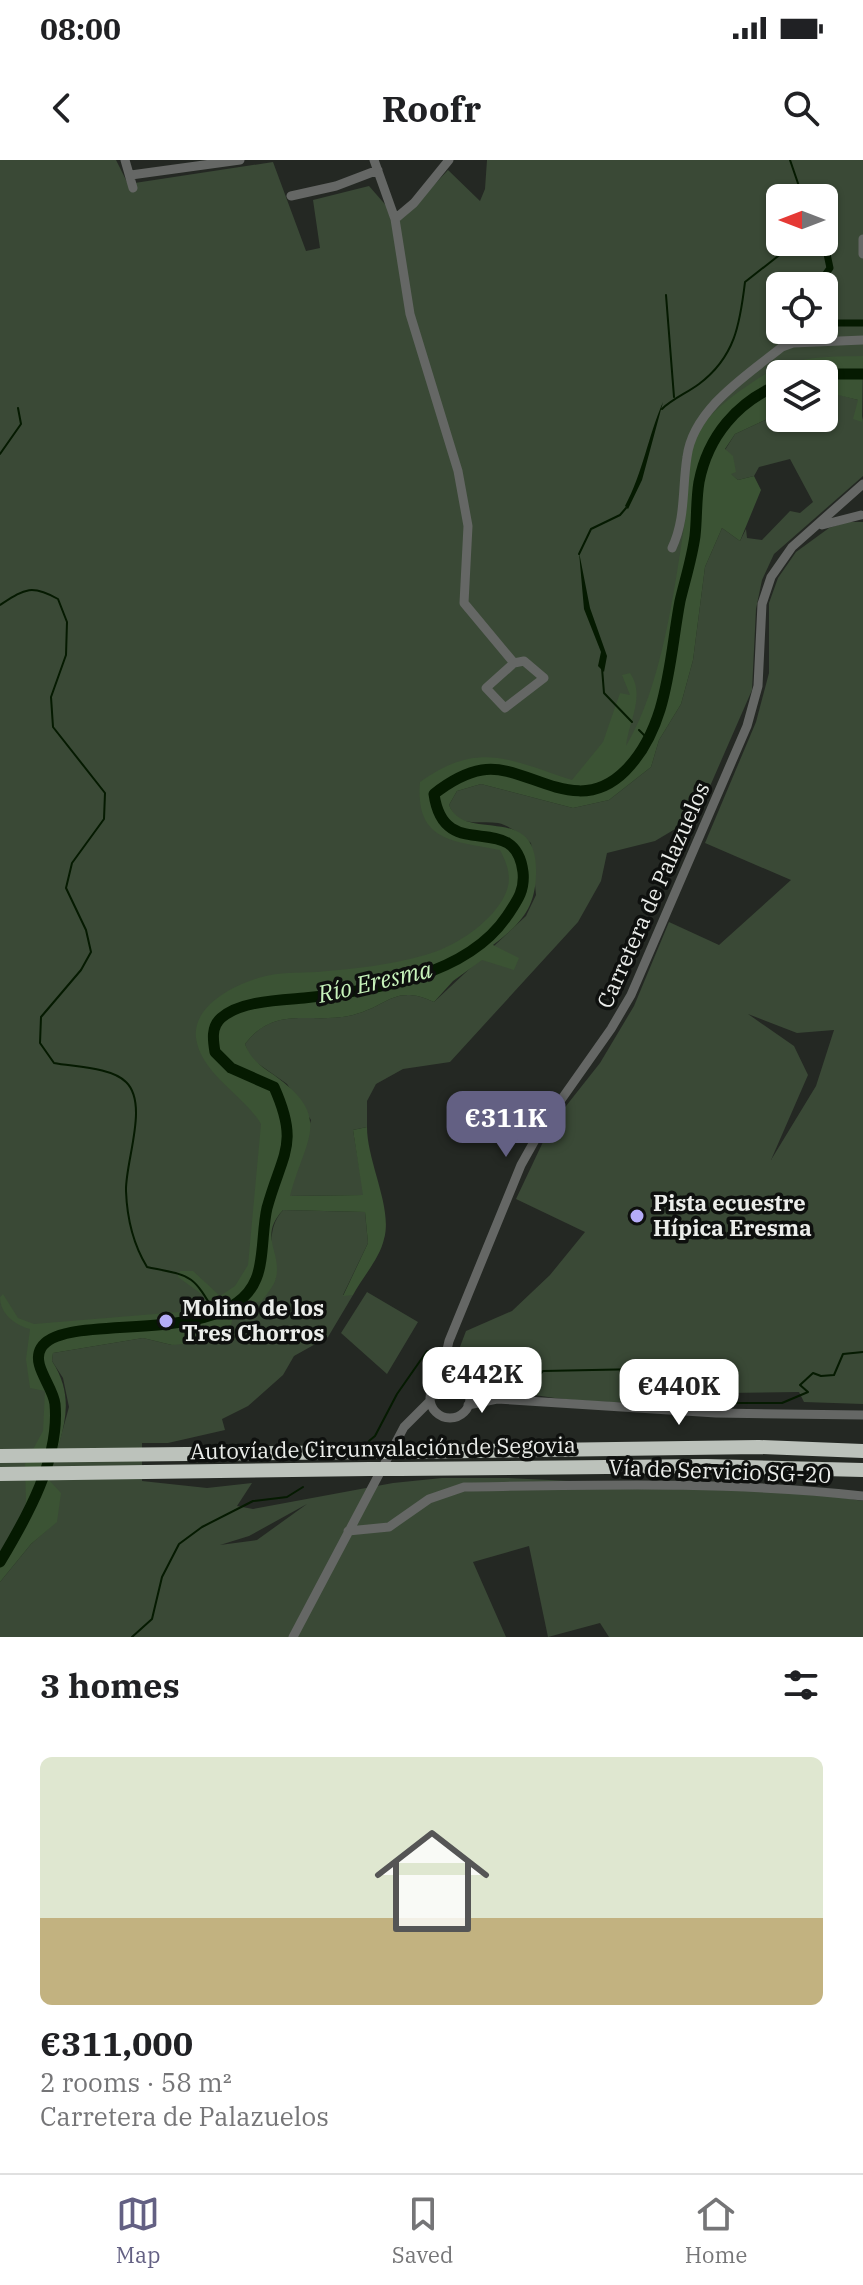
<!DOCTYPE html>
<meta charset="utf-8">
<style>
:root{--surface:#fff;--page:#f2f2f2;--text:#202124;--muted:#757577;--line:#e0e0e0;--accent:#636083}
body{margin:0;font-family:"IBM Plex Serif",serif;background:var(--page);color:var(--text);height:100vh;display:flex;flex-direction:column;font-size:30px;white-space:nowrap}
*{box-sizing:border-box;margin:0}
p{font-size:26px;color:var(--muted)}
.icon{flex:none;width:44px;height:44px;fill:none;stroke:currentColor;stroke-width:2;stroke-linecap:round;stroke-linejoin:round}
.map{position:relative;height:1477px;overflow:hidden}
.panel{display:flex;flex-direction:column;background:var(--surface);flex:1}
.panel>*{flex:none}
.needle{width:52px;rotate:270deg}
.buttons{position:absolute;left:766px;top:24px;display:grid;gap:16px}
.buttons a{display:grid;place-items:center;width:72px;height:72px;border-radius:12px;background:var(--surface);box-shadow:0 2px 6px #0004;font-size:40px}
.price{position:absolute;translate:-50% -68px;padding:0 18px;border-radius:16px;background:#fff;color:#222;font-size:26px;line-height:52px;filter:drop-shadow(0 2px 4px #0008)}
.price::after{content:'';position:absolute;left:50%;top:48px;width:24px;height:18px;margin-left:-12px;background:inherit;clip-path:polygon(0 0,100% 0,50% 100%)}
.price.on{background:var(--accent);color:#fff}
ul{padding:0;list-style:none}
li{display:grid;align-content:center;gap:16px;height:424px;padding:0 40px}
li span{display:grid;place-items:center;height:248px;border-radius:12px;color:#555}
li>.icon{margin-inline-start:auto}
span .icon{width:144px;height:144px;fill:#fffc;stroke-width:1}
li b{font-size:34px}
h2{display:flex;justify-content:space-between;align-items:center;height:96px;padding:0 40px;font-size:34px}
.status{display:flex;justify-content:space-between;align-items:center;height:56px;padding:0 40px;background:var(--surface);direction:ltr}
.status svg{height:22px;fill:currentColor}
header{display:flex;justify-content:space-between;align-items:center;height:104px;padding:0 40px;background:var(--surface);font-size:36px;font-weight:800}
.dock{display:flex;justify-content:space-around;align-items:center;height:112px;border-top:2px solid var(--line);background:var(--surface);font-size:22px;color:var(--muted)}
.dock a{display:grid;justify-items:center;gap:4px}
.dock .on{color:var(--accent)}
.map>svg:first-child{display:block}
.green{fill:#3a4936;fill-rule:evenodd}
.forest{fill:#3b5334}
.water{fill:#051a01}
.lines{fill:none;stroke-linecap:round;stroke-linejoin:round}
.stream{stroke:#051a01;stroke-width:2}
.canal{stroke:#051a01;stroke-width:7}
.river{stroke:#051a01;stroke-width:11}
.minor{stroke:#656765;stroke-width:9}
.highway{stroke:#bcc2bb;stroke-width:14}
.highway-bridge{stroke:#bcc2bb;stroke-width:14}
.poi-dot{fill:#b5acf8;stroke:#0e100e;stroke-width:3}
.labels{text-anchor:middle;stroke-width:7;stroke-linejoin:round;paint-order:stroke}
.street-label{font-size:22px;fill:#ebedea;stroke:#0e100e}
.poi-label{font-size:22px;font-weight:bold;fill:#ebedea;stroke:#0e100e;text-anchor:start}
.water-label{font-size:24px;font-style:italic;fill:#c7f3bb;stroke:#0e100e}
</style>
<div class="status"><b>08:00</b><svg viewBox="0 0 49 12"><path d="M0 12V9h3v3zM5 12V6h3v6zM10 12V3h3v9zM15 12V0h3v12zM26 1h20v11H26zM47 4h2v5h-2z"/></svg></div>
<header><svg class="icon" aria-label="back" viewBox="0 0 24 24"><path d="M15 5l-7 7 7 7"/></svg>Roofr<svg class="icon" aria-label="search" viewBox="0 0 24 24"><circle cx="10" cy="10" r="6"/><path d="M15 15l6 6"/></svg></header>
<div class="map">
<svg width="863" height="1477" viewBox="0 0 863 1477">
<rect width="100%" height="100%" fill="#242823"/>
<!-- green -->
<path class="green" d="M0,0H116L128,24L273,2L306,91L320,88L313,40L369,26L390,50L404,57L448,10L480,41L485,29L487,0H863V214H780L724,263L666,528L606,626L465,617L437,655L487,676L523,711L486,782L212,872L274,927L256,1119L219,1150L44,1184L55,1245L18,1372L0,1402ZM780,38H824V82H780ZM780,126H824V170H780Z
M826,231L858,240L863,260V316L774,394L762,420L756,449L752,530L697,656L655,681L607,693L601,721L578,762L450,902L403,909L376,924L367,941V967L353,970L364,1035L289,1036L311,960L287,924L250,898L245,884C275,844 312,865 353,855C389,846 394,824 434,842L526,756L536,735L531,683C521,675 511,666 498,663C478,660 458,669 449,645L457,631L481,624L573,648L609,640L651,607L659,580L681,544L693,500L705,407L722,368L740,381L746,369L747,378L762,380L790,351L800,353L813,342L790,299L759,307L754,316L738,320L730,314L725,290L735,274L780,253V258H824Z
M847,362H863V1244L804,1242L799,1232L724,1233L716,1241C657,1243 500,1250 460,1204L458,1192L466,1171L512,1151L550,1115L585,1072L516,1039L551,965L600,903L634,846L669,762L719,785L791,720L705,683L756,562L769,513V443L778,418L796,392L829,368ZM748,854L797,873L834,870L816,926L771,1000L808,915L794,886Z
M283,1050L365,1052L368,1083L343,1135H353L328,1177L294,1196L283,1215L248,1246L222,1259L225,1270L168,1283H142V1321L207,1328L252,1323L237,1346L253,1349L393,1323L442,1318H508L814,1333L863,1341V1477H609L600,1463L548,1477L529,1386L473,1402L506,1477H0V1422L31,1384L57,1361L49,1320L69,1247L63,1218L52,1201L53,1193L143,1178L172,1185L232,1157L252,1143L276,1118C273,1093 265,1070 283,1050ZM307,1344L257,1380L220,1385L249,1376Z
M367,1132L418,1162L387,1214L341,1173Z"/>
<!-- forest -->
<path class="forest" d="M863,196L862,262L853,259L858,240L826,232L824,242V214H780V253L735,274L725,289L733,296L736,312L731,314L738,320L754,316L761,330L740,381L722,368L705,407L693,500L681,544L659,580L651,607L609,640L573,648L481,624L457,631L449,645C465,685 539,639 536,715C535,750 519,765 493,785L519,798L514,810L482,800L453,821L434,842C394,824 389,846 353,855C313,865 275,844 245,884C251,900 261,906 274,915C334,958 305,978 290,1036L363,1035L353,970L367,967C367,1002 393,1048 384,1079C380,1098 362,1118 353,1135L343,1136L368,1083L365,1052L283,1050C258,1077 282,1091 276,1118C274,1126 266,1135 262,1141L252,1143L233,1157L231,1165L218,1177L204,1182L172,1185L143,1178L53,1193L52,1201C79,1243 60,1275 49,1320L61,1333L57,1362L31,1384L0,1422V1397L14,1379L26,1342L25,1304L43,1271L45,1231L30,1228L26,1199L30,1169C15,1165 0,1154 0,1137L3,1134L18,1158L34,1164L191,1151L211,1141L178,1117L180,1111H193L220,1136L235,1126L248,1105L261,964C243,934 201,914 196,878C192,845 236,824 262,817C278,812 299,813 317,812C352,809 391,805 425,795C452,788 484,767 499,745C513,725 511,711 500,690C453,681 415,682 420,622C479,580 510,600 572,620L603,582L620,533L630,535L622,515L630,513C646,536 628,563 626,586C662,526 674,431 685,361C689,336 683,307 693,282C701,263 716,249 733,236C784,198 799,197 863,196Z"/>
<!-- water -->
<path class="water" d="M663,242L642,320L628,349L625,346C643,313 648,276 663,242Z
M579,392L590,448L607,496L604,512L598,506L601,492L584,449Z"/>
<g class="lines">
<!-- stream -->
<path class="stream" d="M790,0L803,38
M666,135L674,237
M662,249C672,239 687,233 699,224C735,197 740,164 745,122L796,82
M0,294L21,264L18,248
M579,394L591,369L620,355L626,348
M0,445C25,429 31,424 58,439L67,462L66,495L51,537L53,567L105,633L104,659L72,703L66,728L86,770L91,792L81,810L41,857L40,883L54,903C74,907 111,907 126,922C149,944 125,1002 126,1031C127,1058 133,1084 147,1107C191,1116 192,1113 215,1153
M602,508L604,533L632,562
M639,570L649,580
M456,1199L481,1206L497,1203L508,1222L529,1226L543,1211L642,1209L654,1212L678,1228L731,1243H782L808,1232L800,1225L813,1213L821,1216L834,1215L843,1194L863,1192
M369,1281L375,1276L397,1234L427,1191L437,1193
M132,1477L152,1459L162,1417L179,1384L202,1367L253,1341L287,1337L303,1327"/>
<!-- canal -->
<path class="canal" d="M817,126L830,108L824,80
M824,163H863"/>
<!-- river -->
<path class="river" d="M808,214H863
M0,1402C27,1357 60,1299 55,1244C53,1226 31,1205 41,1188C63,1149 227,1191 256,1119C264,1101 262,1069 267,1048C282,993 300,985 274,927L231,908L215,892C213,880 211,867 221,858C240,841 280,840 304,838C371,831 467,816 507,756C517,741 525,731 523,712C515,647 444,707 434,634C448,623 464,613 482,610C526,602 576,660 625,611C669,567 669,499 680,441C685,420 692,398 695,376C697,358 696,340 699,322C708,276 737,242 780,224"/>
<!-- minor -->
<path class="minor" d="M125,0L133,28
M374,0L395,59L410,154L458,311L468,366L464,443L514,503L486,528L505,548L544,518L524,501L514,503
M131,15L240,0
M291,36L336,26L378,10
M395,59L414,43L449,0
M863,79V94
M822,365L861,355
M672,388C686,358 682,328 687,297C693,249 747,215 782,187L793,183L863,180
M430 1238a20 20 0 1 1 40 0a20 20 0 1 1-40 0Z
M440,1220L449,1181L521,1005L544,964L611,869L631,835L747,566L758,526L762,444L771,417L792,387L863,324
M467,1227L497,1239
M468,1245L497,1239L716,1253L863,1255
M348,1371L389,1367L429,1339L464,1327C598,1325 730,1321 863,1336
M293,1477L404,1267L430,1241"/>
<!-- highway -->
<path class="highway" d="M403,1292L759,1287L863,1291
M0,1296L376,1292
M400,1309L706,1306L863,1310
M0,1314L370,1309"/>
<!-- highway-bridge -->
<path class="highway-bridge" d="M376,1292H403
M370,1309H400"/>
</g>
<!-- markers -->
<g class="poi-dot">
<circle cx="637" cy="1056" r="8"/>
<circle cx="166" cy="1161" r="8"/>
</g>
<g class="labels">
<!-- street labels -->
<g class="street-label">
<text transform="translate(653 735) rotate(-66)" y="8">Carretera de Palazuelos</text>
<text transform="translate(383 1288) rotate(-1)" y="8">Autovía de Circunvalación de Segovia</text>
<text transform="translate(720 1311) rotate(2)" y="8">Vía de Servicio SG-20</text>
</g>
<!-- poi labels -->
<g class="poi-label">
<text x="653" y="1051">Pista ecuestre<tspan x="653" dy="25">Hípica Eresma</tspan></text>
<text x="182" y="1156">Molino de los<tspan x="182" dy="25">Tres Chorros</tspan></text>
</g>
<!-- water labels -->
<g class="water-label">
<text transform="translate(375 822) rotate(-13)" y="8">Río Eresma</text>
</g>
</g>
</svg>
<div class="buttons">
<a><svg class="needle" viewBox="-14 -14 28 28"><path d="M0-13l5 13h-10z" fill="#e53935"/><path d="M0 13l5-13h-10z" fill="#757577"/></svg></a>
<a><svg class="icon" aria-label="locate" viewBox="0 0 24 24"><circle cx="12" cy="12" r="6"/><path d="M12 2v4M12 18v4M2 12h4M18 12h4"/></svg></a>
<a><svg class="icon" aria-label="layers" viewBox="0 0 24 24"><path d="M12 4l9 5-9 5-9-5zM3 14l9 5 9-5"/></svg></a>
</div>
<b class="price on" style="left:506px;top:999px">€311K</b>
<b class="price" style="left:482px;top:1255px">€442K</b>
<b class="price" style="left:679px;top:1267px">€440K</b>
</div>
<section class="panel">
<h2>3 homes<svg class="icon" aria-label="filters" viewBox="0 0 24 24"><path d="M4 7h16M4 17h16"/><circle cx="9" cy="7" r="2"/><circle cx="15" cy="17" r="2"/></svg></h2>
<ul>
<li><span style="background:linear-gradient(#dfe7d0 65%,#c2b280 0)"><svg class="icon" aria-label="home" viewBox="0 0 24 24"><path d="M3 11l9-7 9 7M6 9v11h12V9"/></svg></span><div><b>€311,000</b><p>2 rooms · 58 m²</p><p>Carretera de Palazuelos</p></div></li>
</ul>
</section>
<nav class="dock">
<a class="on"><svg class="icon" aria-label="map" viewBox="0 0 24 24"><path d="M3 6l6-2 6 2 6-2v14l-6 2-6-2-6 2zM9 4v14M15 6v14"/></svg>Map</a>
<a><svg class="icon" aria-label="saved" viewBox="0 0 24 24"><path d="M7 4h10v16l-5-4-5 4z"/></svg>Saved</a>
<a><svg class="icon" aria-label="home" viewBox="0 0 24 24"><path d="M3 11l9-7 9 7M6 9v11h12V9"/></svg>Home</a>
</nav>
